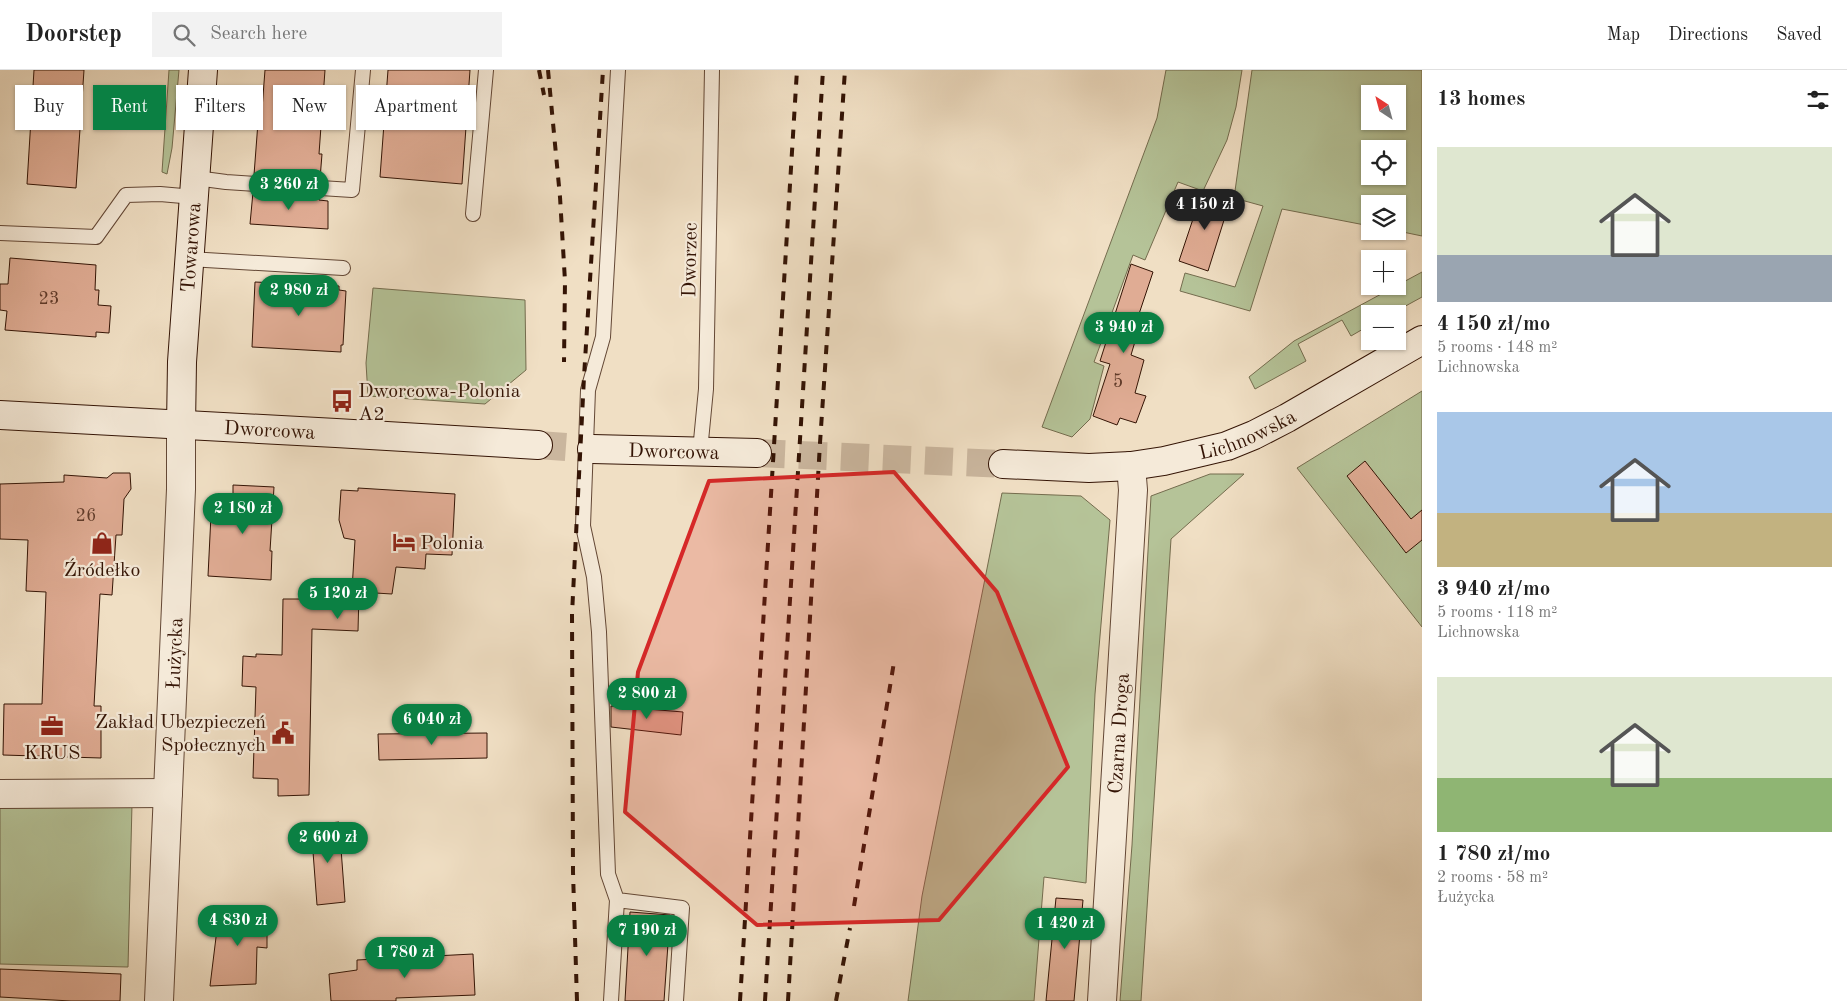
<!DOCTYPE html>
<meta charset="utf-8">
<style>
:root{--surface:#fff;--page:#f2f2f2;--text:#222;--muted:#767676;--line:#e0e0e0;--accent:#0b8043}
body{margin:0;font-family:"Old Standard TT",serif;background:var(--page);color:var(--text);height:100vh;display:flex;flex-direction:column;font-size:19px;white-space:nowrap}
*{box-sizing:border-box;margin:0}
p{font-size:16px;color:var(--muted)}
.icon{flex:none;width:28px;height:28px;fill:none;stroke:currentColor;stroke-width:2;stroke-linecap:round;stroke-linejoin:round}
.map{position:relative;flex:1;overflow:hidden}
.sheet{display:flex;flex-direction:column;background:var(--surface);width:425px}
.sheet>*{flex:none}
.guide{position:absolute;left:15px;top:15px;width:475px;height:45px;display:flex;gap:10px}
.needle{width:32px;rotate:324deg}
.tools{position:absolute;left:1361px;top:15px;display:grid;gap:10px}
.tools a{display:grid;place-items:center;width:45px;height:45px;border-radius:0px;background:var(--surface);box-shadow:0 1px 4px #0004;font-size:25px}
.price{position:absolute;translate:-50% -42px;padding:0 11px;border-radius:18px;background:var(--accent);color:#fff;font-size:16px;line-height:32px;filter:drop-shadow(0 1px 2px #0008)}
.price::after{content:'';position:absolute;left:50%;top:30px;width:15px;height:11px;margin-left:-8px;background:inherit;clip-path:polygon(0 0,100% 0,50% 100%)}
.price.on{background:#222;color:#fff}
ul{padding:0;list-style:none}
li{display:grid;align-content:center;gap:10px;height:265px;padding:0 15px}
li span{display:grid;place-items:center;height:155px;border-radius:0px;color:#555}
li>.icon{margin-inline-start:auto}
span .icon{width:90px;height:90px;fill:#fffc;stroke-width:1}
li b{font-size:21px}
h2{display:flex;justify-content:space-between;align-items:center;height:60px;padding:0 15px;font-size:21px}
.pill{padding:0 18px;border-radius:0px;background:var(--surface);box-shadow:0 1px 4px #0004;font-size:18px;line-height:45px}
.pill.on{background:var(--accent);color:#fff}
header{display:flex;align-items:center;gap:30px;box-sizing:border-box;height:70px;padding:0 25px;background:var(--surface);border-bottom:1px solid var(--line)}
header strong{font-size:24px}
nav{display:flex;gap:28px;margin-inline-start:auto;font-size:18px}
.search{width:350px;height:45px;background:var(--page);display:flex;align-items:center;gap:12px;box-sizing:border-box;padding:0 18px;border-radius:0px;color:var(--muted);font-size:19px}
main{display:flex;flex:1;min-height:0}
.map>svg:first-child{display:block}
.green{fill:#b5c398;stroke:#746c4e;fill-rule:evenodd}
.building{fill:#e0ac94;stroke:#341405}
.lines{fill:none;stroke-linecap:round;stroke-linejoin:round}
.secondary-tunnel{stroke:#cab69e;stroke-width:28;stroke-dasharray:28 14;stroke-linecap:butt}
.lane-casing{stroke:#634735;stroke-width:16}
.street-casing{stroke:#634735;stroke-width:30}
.secondary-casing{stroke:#341405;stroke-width:30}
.lane{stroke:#f5ead9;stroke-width:14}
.street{stroke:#f5ead9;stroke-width:28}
.secondary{stroke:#f5ead9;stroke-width:28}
.rail{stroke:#341405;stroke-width:4;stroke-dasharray:9 9;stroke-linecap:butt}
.marked{fill:#d62828;fill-opacity:0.2;stroke:#d62828;stroke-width:4;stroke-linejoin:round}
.labels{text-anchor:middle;stroke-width:4.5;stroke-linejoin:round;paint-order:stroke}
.number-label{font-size:18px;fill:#5f3a29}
.street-label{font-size:20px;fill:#341405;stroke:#f5ead9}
.poi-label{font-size:20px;fill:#341405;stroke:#f5ead9;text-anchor:start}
</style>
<header>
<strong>Doorstep</strong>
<div class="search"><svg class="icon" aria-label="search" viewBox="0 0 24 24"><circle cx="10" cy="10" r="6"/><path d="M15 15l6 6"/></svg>Search here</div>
<nav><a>Map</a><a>Directions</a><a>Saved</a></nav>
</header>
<main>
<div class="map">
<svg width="1422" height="931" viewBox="0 0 1422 931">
<rect width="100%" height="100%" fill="#f0dfc4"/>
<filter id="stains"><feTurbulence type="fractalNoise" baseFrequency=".004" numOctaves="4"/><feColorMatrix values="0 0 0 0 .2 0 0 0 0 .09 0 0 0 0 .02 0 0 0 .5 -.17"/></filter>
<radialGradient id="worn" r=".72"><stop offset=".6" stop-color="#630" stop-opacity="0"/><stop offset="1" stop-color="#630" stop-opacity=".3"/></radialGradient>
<!-- green -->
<path class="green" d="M169,0H179L172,78L167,104L162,102Z
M1166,0H1242L1236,37L1227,70L1203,121L1178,112L1145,190L1133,185L1094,292L1104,296L1090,349L1072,367L1042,357L1157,48Z
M1252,0H1422V166L1398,161V134H1370V156L1282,139L1250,241L1180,221L1185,203L1235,217L1263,136L1234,128ZM1370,24H1398V51H1370ZM1370,79H1398V106H1370Z
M1422,202V227L1391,244H1370V255L1351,266L1342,250L1298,274L1306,291L1255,319L1249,307L1294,271Z
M373,218L525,230L526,300L485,334L368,326L366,293Z
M1422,321V557L1297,398Z
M1210,404H1244L1171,469L1141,931H1120L1132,775L1151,426Z
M1002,423L1081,426L1110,450L1095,624L1086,813L1044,807L1034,931H908L922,826Z
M132,734L128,897L0,894V735Z"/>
<!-- building -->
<path class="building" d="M34,0H84L76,118L27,114Z
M265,0H325L319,84H322L320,109L254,105L259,39H262Z
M388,0H470L462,114L380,107Z
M253,122L319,127V130L328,131V159L250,154Z
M1202,122L1230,131L1208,201L1179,191Z
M10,188L96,195L95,220H99L98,235L111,236L109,263L96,262V267L5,260L7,241L0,240V214H8Z
M1131,194L1153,202L1138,247L1142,248L1131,285L1144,290L1135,323L1146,326L1136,353L1120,348L1117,355L1093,346L1110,294L1100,291Z
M255,212L339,216V220L346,221L343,275H341V282L252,277Z
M1365,391L1411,449L1422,440V470L1406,483L1347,406Z
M113,403H130L131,419L124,429L122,465H116L112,525L100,524L94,636H101V688L3,685L4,634H42L46,522L26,521L28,470L0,469V414L64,412V405L107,408Z
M233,415L274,417L270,481H272L271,510L208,506L211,445L220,446L221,424L233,425Z
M358,418L455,424L452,485L426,484L425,499L396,497L392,524L359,522L358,561L312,559L309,725L278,726V709L253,708L256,617L242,616L243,586L256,587V584L282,585L283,529H334L335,520H352L355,470L344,468L339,450L341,420L358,421Z
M611,636L683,642L681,665L611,657Z
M487,663V688L379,690L378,664Z
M339,752L345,832L317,835L311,755Z
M1056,828L1083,830L1074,931H1046Z
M267,840V878L257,877L256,914L210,916L219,843Z
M630,842L670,845L664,931H625Z
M473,884L475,925L396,928V931H331L329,904L357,900V890Z
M0,899L121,904L120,931H71L0,927Z"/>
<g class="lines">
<!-- secondary-tunnel -->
<path class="secondary-tunnel" d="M538,375L592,379
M757,383L1003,394"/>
<defs>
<path id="lane" d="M196,108L226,112L352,120L363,0
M473,144L486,0
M0,163L96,167L126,125L160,124L194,127
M189,189L343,198
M700,381L706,319L712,0
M617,830L682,838L676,931
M611,931L617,830L608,804L599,562L594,507L583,456L588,320L603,267L618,0"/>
<g id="street">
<path d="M0,724L168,723"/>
<path id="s1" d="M159,931L181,419V356"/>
<path id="s2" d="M1102,931L1133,420L1131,396"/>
</g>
<g id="secondary">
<path id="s3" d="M0,345L336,363L538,375"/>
<path id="s4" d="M181,356L182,292L203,0"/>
<path id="s5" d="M592,379L757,383"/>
<path id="s6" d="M1003,394L1089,398L1131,396L1164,391L1227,376L1254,365L1287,348L1422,270"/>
</g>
</defs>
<!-- lane casing -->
<use href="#lane" class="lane-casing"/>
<!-- street casing -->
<use href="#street" class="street-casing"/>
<!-- secondary casing -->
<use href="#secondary" class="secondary-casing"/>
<!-- lane -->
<use href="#lane" class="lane"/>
<!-- street -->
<use href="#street" class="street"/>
<!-- secondary -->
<use href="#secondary" class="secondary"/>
<!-- rail -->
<path class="rail" d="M539,0L544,25
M548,0L560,127L565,211L564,292
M854,836L894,592
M577,931L573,802L572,544L584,307L603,0
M740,931L797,0
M765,931L823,0
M788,931L820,373L845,0
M836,931L850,858"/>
</g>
<!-- marked area -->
<path class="marked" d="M894,402L997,522L1068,697L939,850L757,855L625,742L638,602L709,411Z"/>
<!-- icons -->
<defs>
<symbol id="bus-bare" viewBox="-9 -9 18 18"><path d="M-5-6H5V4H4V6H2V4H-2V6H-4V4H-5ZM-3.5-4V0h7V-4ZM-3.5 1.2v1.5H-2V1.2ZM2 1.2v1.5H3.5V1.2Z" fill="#8f2418" stroke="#f5ead9" stroke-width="2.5" paint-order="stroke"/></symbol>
<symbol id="hotel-bare" viewBox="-9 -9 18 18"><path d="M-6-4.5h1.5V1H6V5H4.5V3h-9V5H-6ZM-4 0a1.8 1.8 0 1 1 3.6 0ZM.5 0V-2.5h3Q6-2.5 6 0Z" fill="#8f2418" stroke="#f5ead9" stroke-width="2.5" paint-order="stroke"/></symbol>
<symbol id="shop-bare" viewBox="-9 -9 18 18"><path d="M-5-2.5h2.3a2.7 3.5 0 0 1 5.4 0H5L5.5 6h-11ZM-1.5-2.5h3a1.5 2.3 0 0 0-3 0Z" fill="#8f2418" stroke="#f5ead9" stroke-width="2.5" paint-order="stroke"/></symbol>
<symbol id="office-bare" viewBox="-9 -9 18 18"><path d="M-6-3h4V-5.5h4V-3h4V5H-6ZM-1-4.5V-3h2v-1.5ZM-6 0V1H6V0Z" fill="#8f2418" stroke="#f5ead9" stroke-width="2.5" paint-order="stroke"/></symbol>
<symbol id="civic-bare" viewBox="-9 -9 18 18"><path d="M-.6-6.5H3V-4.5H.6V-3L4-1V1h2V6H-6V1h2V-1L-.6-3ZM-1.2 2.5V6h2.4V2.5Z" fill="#8f2418" stroke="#f5ead9" stroke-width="2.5" paint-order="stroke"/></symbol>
</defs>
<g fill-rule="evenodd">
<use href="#bus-bare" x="326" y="315" width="32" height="32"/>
<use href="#hotel-bare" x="388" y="456" width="32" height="32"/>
<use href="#shop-bare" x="86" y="457" width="32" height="32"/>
<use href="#office-bare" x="36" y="640" width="32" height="32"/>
<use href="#civic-bare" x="267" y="647" width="32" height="32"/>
</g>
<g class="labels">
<!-- number labels -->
<g class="number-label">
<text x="49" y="234">23</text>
<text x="1118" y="317">5</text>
<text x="86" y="451">26</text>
</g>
<!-- street labels -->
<g class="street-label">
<text dy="7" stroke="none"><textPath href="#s4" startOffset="179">Towarowa</textPath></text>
<text transform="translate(689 190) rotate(-89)" y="7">Dworzec</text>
<text dy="7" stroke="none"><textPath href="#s3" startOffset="270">Dworcowa</textPath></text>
<text dy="7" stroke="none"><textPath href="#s6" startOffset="249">Lichnowska</textPath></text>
<text dy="7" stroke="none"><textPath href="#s5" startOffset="82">Dworcowa</textPath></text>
<text dy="7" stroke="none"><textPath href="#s1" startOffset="348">Łużycka</textPath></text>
<text dy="7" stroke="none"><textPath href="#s2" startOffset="268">Czarna Droga</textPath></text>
</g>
<!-- poi labels -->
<g class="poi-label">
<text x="358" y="327">Dworcowa-Polonia<tspan x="358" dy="23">A2</tspan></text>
<text x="420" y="479">Polonia</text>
<text x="102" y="506" text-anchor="middle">Źródełko</text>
<text x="266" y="658" text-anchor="end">Zakład Ubezpieczeń<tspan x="266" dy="23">Społecznych</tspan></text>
<text x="52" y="689" text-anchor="middle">KRUS</text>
</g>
</g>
<rect width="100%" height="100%" filter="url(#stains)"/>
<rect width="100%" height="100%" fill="url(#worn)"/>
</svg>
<div class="tools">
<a><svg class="needle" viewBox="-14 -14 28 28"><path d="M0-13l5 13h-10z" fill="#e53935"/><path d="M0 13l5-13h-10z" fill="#767676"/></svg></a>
<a><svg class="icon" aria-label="locate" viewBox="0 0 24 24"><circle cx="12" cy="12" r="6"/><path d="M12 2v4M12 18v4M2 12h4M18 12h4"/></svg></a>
<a><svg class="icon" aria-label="layers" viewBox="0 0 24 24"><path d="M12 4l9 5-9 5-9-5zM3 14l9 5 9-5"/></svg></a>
<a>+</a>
<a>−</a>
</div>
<b class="price" style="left:289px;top:141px">3 260 zł</b>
<b class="price on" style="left:1205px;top:161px">4 150 zł</b>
<b class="price" style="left:299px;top:247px">2 980 zł</b>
<b class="price" style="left:1124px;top:284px">3 940 zł</b>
<b class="price" style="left:243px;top:465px">2 180 zł</b>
<b class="price" style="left:338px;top:550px">5 120 zł</b>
<b class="price" style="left:647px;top:650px">2 800 zł</b>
<b class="price" style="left:432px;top:676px">6 040 zł</b>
<b class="price" style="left:328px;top:794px">2 600 zł</b>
<b class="price" style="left:238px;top:877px">4 830 zł</b>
<b class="price" style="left:1065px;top:880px">1 420 zł</b>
<b class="price" style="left:647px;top:887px">7 190 zł</b>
<b class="price" style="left:405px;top:909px">1 780 zł</b>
<div class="guide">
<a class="pill">Buy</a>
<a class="pill on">Rent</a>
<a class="pill">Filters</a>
<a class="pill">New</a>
<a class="pill">Apartment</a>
</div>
</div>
<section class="sheet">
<h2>13 homes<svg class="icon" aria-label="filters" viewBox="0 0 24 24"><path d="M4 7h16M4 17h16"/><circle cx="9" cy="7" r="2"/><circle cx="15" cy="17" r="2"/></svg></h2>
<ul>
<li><span style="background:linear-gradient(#dfe7d0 70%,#9aa5b1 0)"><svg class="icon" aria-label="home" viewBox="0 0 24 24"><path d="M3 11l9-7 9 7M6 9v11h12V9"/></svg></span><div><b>4 150 zł/mo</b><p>5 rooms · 148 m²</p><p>Lichnowska</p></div></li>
<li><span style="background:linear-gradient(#a9c7e8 65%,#c2b280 0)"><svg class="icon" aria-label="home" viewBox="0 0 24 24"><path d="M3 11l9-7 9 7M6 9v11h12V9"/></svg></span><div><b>3 940 zł/mo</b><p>5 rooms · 118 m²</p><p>Lichnowska</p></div></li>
<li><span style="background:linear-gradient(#dfe7d0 65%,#8fb573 0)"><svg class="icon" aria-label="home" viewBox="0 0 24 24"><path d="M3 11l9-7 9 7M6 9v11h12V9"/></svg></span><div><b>1 780 zł/mo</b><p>2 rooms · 58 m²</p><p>Łużycka</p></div></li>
</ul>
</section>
</main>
